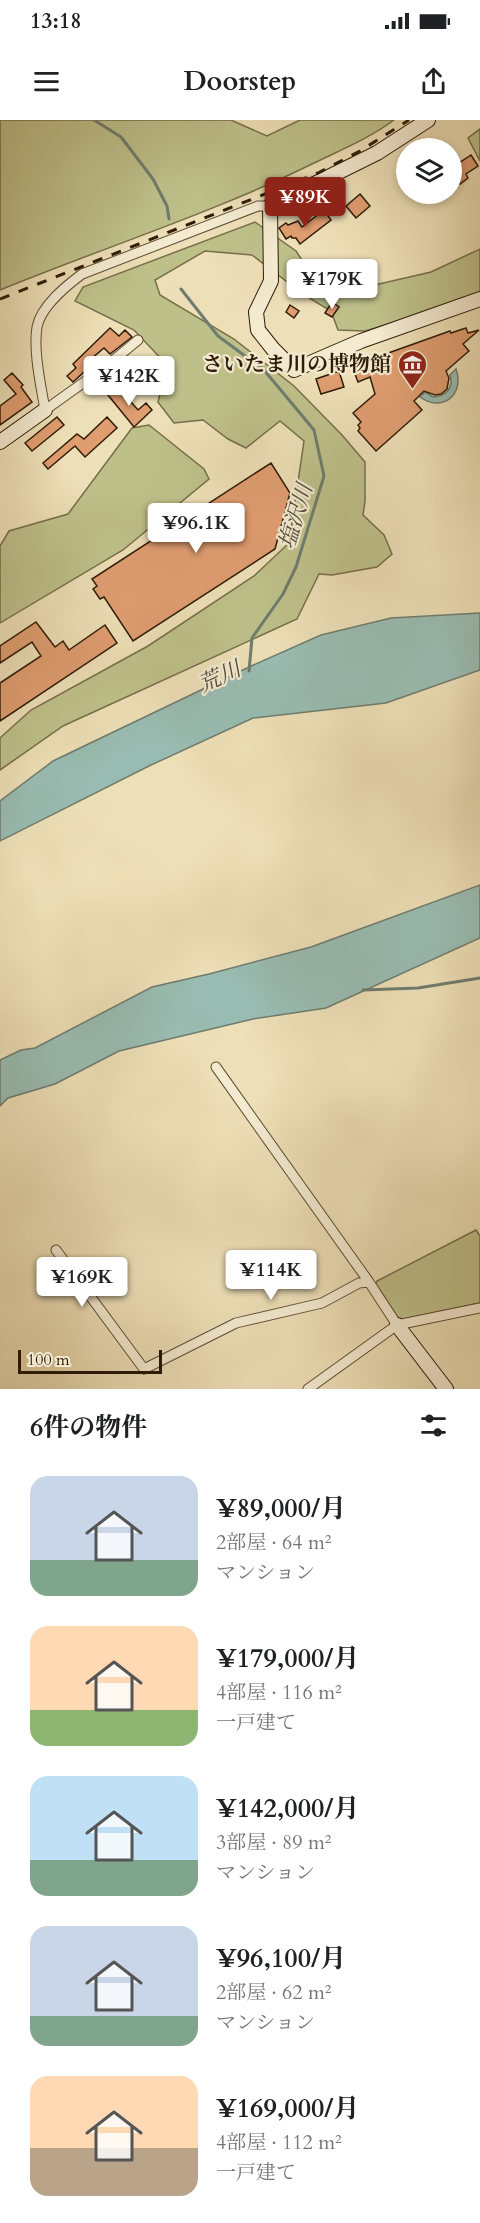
<!DOCTYPE html>
<html lang="ja">
<meta charset="utf-8">
<style>
:root{--surface:#fff;--page:#f2f2f2;--text:#202124;--muted:#757577;--accent:#8f2418}
body{margin:0;font-family:Cardo,"Noto Serif JP",serif;background:var(--page);color:var(--text);height:100vh;display:flex;flex-direction:column;font-size:22px;white-space:nowrap}
*{box-sizing:border-box;margin:0}
p{font-size:20px;color:var(--muted)}
.icon{flex:none;width:33px;height:33px;fill:none;stroke:currentColor;stroke-width:2;stroke-linecap:round;stroke-linejoin:round}
.map{position:relative;height:1269px;overflow:hidden}
.drawer{display:flex;flex-direction:column;background:var(--surface);flex:1}
.drawer>*{flex:none}
.fabs{position:absolute;left:396px;top:18px;display:grid;gap:12px}
.fabs a{display:grid;place-items:center;width:66px;height:66px;border-radius:50%;background:var(--surface);box-shadow:0 3px 9px #0003;font-size:30px}
.scale{position:absolute;left:18px;bottom:15px;width:144px;box-sizing:border-box;padding-left:6px;border:3px solid #2f1c08;border-top:0;font-size:16px;line-height:21px;white-space:nowrap;color:#2f1c08;-webkit-text-stroke:4px #f3ead0;paint-order:stroke}
.price{position:absolute;translate:-50% -51px;padding:0 14px;border-radius:6px;background:#fff;color:#222;font-size:20px;line-height:39px;filter:drop-shadow(0 2px 3px #0008)}
.price::after{content:'';position:absolute;left:50%;top:36px;width:18px;height:14px;margin-left:-9px;background:inherit;clip-path:polygon(0 0,100% 0,50% 100%)}
.price.active{background:var(--accent);color:#fff}
ul{padding:0;list-style:none}
li{display:flex;align-items:center;gap:18px;height:150px;padding:0 30px}
li span{display:grid;place-items:center;flex:none;width:168px;height:120px;border-radius:18px;color:#555}
li>.icon{margin-inline-start:auto}
span .icon{width:72px;height:72px;fill:#fffc;stroke-width:1}
li b{font-size:26px}
h2{display:flex;justify-content:space-between;align-items:center;height:72px;padding:0 30px;font-size:26px}
.status{display:flex;justify-content:space-between;align-items:center;height:42px;padding:0 30px;background:var(--surface);direction:ltr}
.status svg{height:16px;fill:currentColor}
header{display:flex;justify-content:space-between;align-items:center;height:78px;padding:0 30px;background:var(--surface);font-size:27px;font-weight:800}
.map>svg:first-child{display:block}
.green{fill:#bec08a;stroke:#766e49;stroke-width:1.5}
.water{fill:#99bcb2;stroke:#6f7c6e;stroke-width:1.5}
.lines{fill:none;stroke-linecap:round;stroke-linejoin:round}
.stream{stroke:#6f7c6e;stroke-width:3}
.building{fill:#df9d70;stroke:#2f1c08;stroke-width:1.5}
.street-casing{stroke:#5e4d34;stroke-width:11}
.secondary-casing{stroke:#2f1c08;stroke-width:16}
.street{stroke:#f3ead0;stroke-width:9}
.secondary{stroke:#f3ead0;stroke-width:14}
.rail{stroke:#2f1c08;stroke-width:3;stroke-dasharray:10 10;stroke-linecap:butt}
.labels{text-anchor:middle;stroke-width:4.5;stroke-linejoin:round;paint-order:stroke}
.poi-label{font-size:21px;font-weight:bold;fill:#2f1c08;stroke:#f3ead0;text-anchor:end}
.water-label{font-size:22px;font-style:italic;fill:#4f4c3b;stroke:#f3ead0}
</style>
<div class="status"><b>13:18</b><svg viewBox="0 0 49 12"><path d="M0 12V9h3v3zM5 12V6h3v6zM10 12V3h3v9zM15 12V0h3v12zM26 1h20v11H26zM47 4h2v5h-2z"/></svg></div>
<header><svg class="icon" aria-label="menu" viewBox="0 0 24 24"><path d="M4 6h16M4 12h16M4 18h16"/></svg>Doorstep<svg class="icon" aria-label="share" viewBox="0 0 24 24"><path d="M12 15V3M7 8l5-5 5 5M5 13v7h14v-7"/></svg></header>
<div class="map">
<svg width="480" height="1269" viewBox="0 0 480 1269">
<rect width="100%" height="100%" fill="#eddfb7"/>
<filter id="stains"><feTurbulence type="fractalNoise" baseFrequency=".00333" numOctaves="4"/><feColorMatrix values="0 0 0 0 .2 0 0 0 0 .09 0 0 0 0 .02 0 0 0 .5 -.17"/></filter>
<radialGradient id="worn" r=".72"><stop offset=".6" stop-color="#630" stop-opacity="0"/><stop offset="1" stop-color="#630" stop-opacity=".3"/></radialGradient>
<!-- green -->
<path class="green" d="M0,0H231L267,16L300,0H394C370,18 341,30 314,43C213,93 105,127 0,170Z
M480,9V41L468,18Z
M255,102L296,131L308,149L366,167L431,152L480,129V177L365,211L338,210L331,191L304,175L252,135L205,131L155,160L160,175L234,219L294,266L342,315L365,342V381L363,395L384,415L392,434L377,447L332,455L319,454L297,499L63,606L0,650V618L31,590L148,526L254,456L289,423L304,321L280,301L246,328L228,319L203,300L174,303L158,282L167,245L134,210L75,181L83,167Z
M149,305L204,349L209,359L123,430L0,503V426L9,411L68,394L132,308Z
M476,1110L480,1116V1183L404,1199L398,1198L376,1164L377,1161Z"/>
<!-- water -->
<path class="water" d="M456,249C465,275 442,293 420,277L425,272L433,277C446,276 454,268 450,255Z
M480,493V550L386,583L253,598L149,646L0,721V681L53,641L249,547L321,515L391,498Z
M480,765V818L326,888L253,899L119,931L55,964L8,978L0,986V940L21,930L35,928L152,867L209,854L311,827Z"/>
<g class="lines">
<!-- stream -->
<path class="stream" d="M94,0L121,17L153,59L167,86L169,99
M181,169L218,216L264,250L314,310L324,356L296,447L283,474L252,518L249,551
M363,870L418,868L480,858"/>
</g>
<!-- building -->
<path class="building" d="M471,35L478,46L466,54L468,58L460,64L459,62L456,63L452,56L453,47Z
M333,71L341,85L332,90L324,76Z
M360,74L370,86L356,98L346,86Z
M324,90L331,100L300,124L296,118H292L291,116L286,119L279,108L286,103L288,105L298,101L302,107Z
M332,182L339,187L332,197L325,193Z
M290,185L299,191L294,198L286,192Z
M110,208L119,216L125,210L132,217L110,234L104,228L91,239L95,242L73,262L67,256L76,248L73,244Z
M466,208L468,213L479,210L463,224L469,231L446,251L449,258L447,269L441,274L435,275L424,271L414,281L422,290L376,331L358,311L360,308L358,305L361,302L353,293L375,274L370,257L358,262L352,246L450,211L451,213Z
M339,251L344,267L321,274L316,259Z
M12,253L23,265L21,267L32,282L0,305V286L16,274L4,260Z
M118,267L138,290L146,283L152,290L134,307L108,275Z
M57,297L64,305L32,331L25,323Z
M107,297L117,308L85,337L75,326L48,349L43,343L77,314L84,319Z
M271,343L290,373L275,429L133,521L104,477L100,479L93,469L97,466L92,459Z
M36,502L55,527L63,521L69,530L105,505L117,523L0,601V563L41,536L32,522L0,543V526Z"/>
<g class="lines">
<defs>
<path id="street" d="M138,220L104,248L45,290C41,266 33,231 37,207C41,186 66,166 82,154L258,86H270
M216,947L369,1162L397,1205
M56,1130L144,1249L236,1203L322,1183L359,1163L369,1162
M308,1269L397,1205L480,1188"/>
<path id="secondary" d="M428,0L377,33L270,86L271,161L256,192L258,210L273,229L294,250L361,221L480,179
M0,322L45,290
M397,1205L446,1269"/>
</defs>
<!-- street casing -->
<use href="#street" class="street-casing"/>
<!-- secondary casing -->
<use href="#secondary" class="secondary-casing"/>
<!-- street -->
<use href="#street" class="street"/>
<!-- secondary -->
<use href="#secondary" class="secondary"/>
<!-- rail -->
<path class="rail" d="M0,179L318,53L360,31L409,0"/>
</g>
<!-- icons -->
<defs>
<symbol id="museum-pin" viewBox="-11 -11 22 30"><path d="M0 17L-7.5 6A9.5 9.5 0 1 1 7.5 6Z" fill="#8f2418" stroke="#f3ead0"/><path d="M0-6L6-3V-2H-6V-3ZM-5-1h2V3h-2ZM-1-1h2V3h-2ZM3-1h2V3H3ZM-6 4H6V6H-6Z" fill="#fff"/></symbol>
</defs>
<g fill-rule="evenodd">
<use href="#museum-pin" x="396" y="228" width="33" height="45"/>
</g>
<g class="labels">
<!-- poi labels -->
<g class="poi-label">
<text x="391" y="251">さいたま川の博物館</text>
</g>
<!-- water labels -->
<g class="water-label">
<text transform="translate(295 396) rotate(-73)" y="8">塩沢川</text>
<text transform="translate(219 556) rotate(-25)" y="8">荒川</text>
</g>
</g>
<rect width="100%" height="100%" filter="url(#stains)"/>
<rect width="100%" height="100%" fill="url(#worn)"/>
</svg>
<div class="fabs">
<a><svg class="icon" aria-label="layers" viewBox="0 0 24 24"><path d="M12 4l9 5-9 5-9-5zM3 14l9 5 9-5"/></svg></a>
</div>
<div class="scale">100 m</div>
<b class="price active" style="left:305px;top:108px">¥89K</b>
<b class="price" style="left:332px;top:190px">¥179K</b>
<b class="price" style="left:129px;top:287px">¥142K</b>
<b class="price" style="left:196px;top:434px">¥96.1K</b>
<b class="price" style="left:271px;top:1181px">¥114K</b>
<b class="price" style="left:82px;top:1188px">¥169K</b>
</div>
<section class="drawer">
<h2>6件の物件<svg class="icon" aria-label="filters" viewBox="0 0 24 24"><path d="M4 7h16M4 17h16"/><circle cx="9" cy="7" r="2"/><circle cx="15" cy="17" r="2"/></svg></h2>
<ul>
<li><span style="background:linear-gradient(#c9d6e8 70%,#7fa58c 0)"><svg class="icon" aria-label="home" viewBox="0 0 24 24"><path d="M3 11l9-7 9 7M6 9v11h12V9"/></svg></span><div><b>¥89,000/月</b><p>2部屋 · 64 m²</p><p>マンション</p></div></li>
<li><span style="background:linear-gradient(#ffd9b3 70%,#8fb573 0)"><svg class="icon" aria-label="home" viewBox="0 0 24 24"><path d="M3 11l9-7 9 7M6 9v11h12V9"/></svg></span><div><b>¥179,000/月</b><p>4部屋 · 116 m²</p><p>一戸建て</p></div></li>
<li><span style="background:linear-gradient(#bfe0f5 70%,#7fa58c 0)"><svg class="icon" aria-label="home" viewBox="0 0 24 24"><path d="M3 11l9-7 9 7M6 9v11h12V9"/></svg></span><div><b>¥142,000/月</b><p>3部屋 · 89 m²</p><p>マンション</p></div></li>
<li><span style="background:linear-gradient(#c9d6e8 75%,#7fa58c 0)"><svg class="icon" aria-label="home" viewBox="0 0 24 24"><path d="M3 11l9-7 9 7M6 9v11h12V9"/></svg></span><div><b>¥96,100/月</b><p>2部屋 · 62 m²</p><p>マンション</p></div></li>
<li><span style="background:linear-gradient(#ffd9b3 60%,#b9a48a 0)"><svg class="icon" aria-label="home" viewBox="0 0 24 24"><path d="M3 11l9-7 9 7M6 9v11h12V9"/></svg></span><div><b>¥169,000/月</b><p>4部屋 · 112 m²</p><p>一戸建て</p></div></li>
</ul>
</section>
